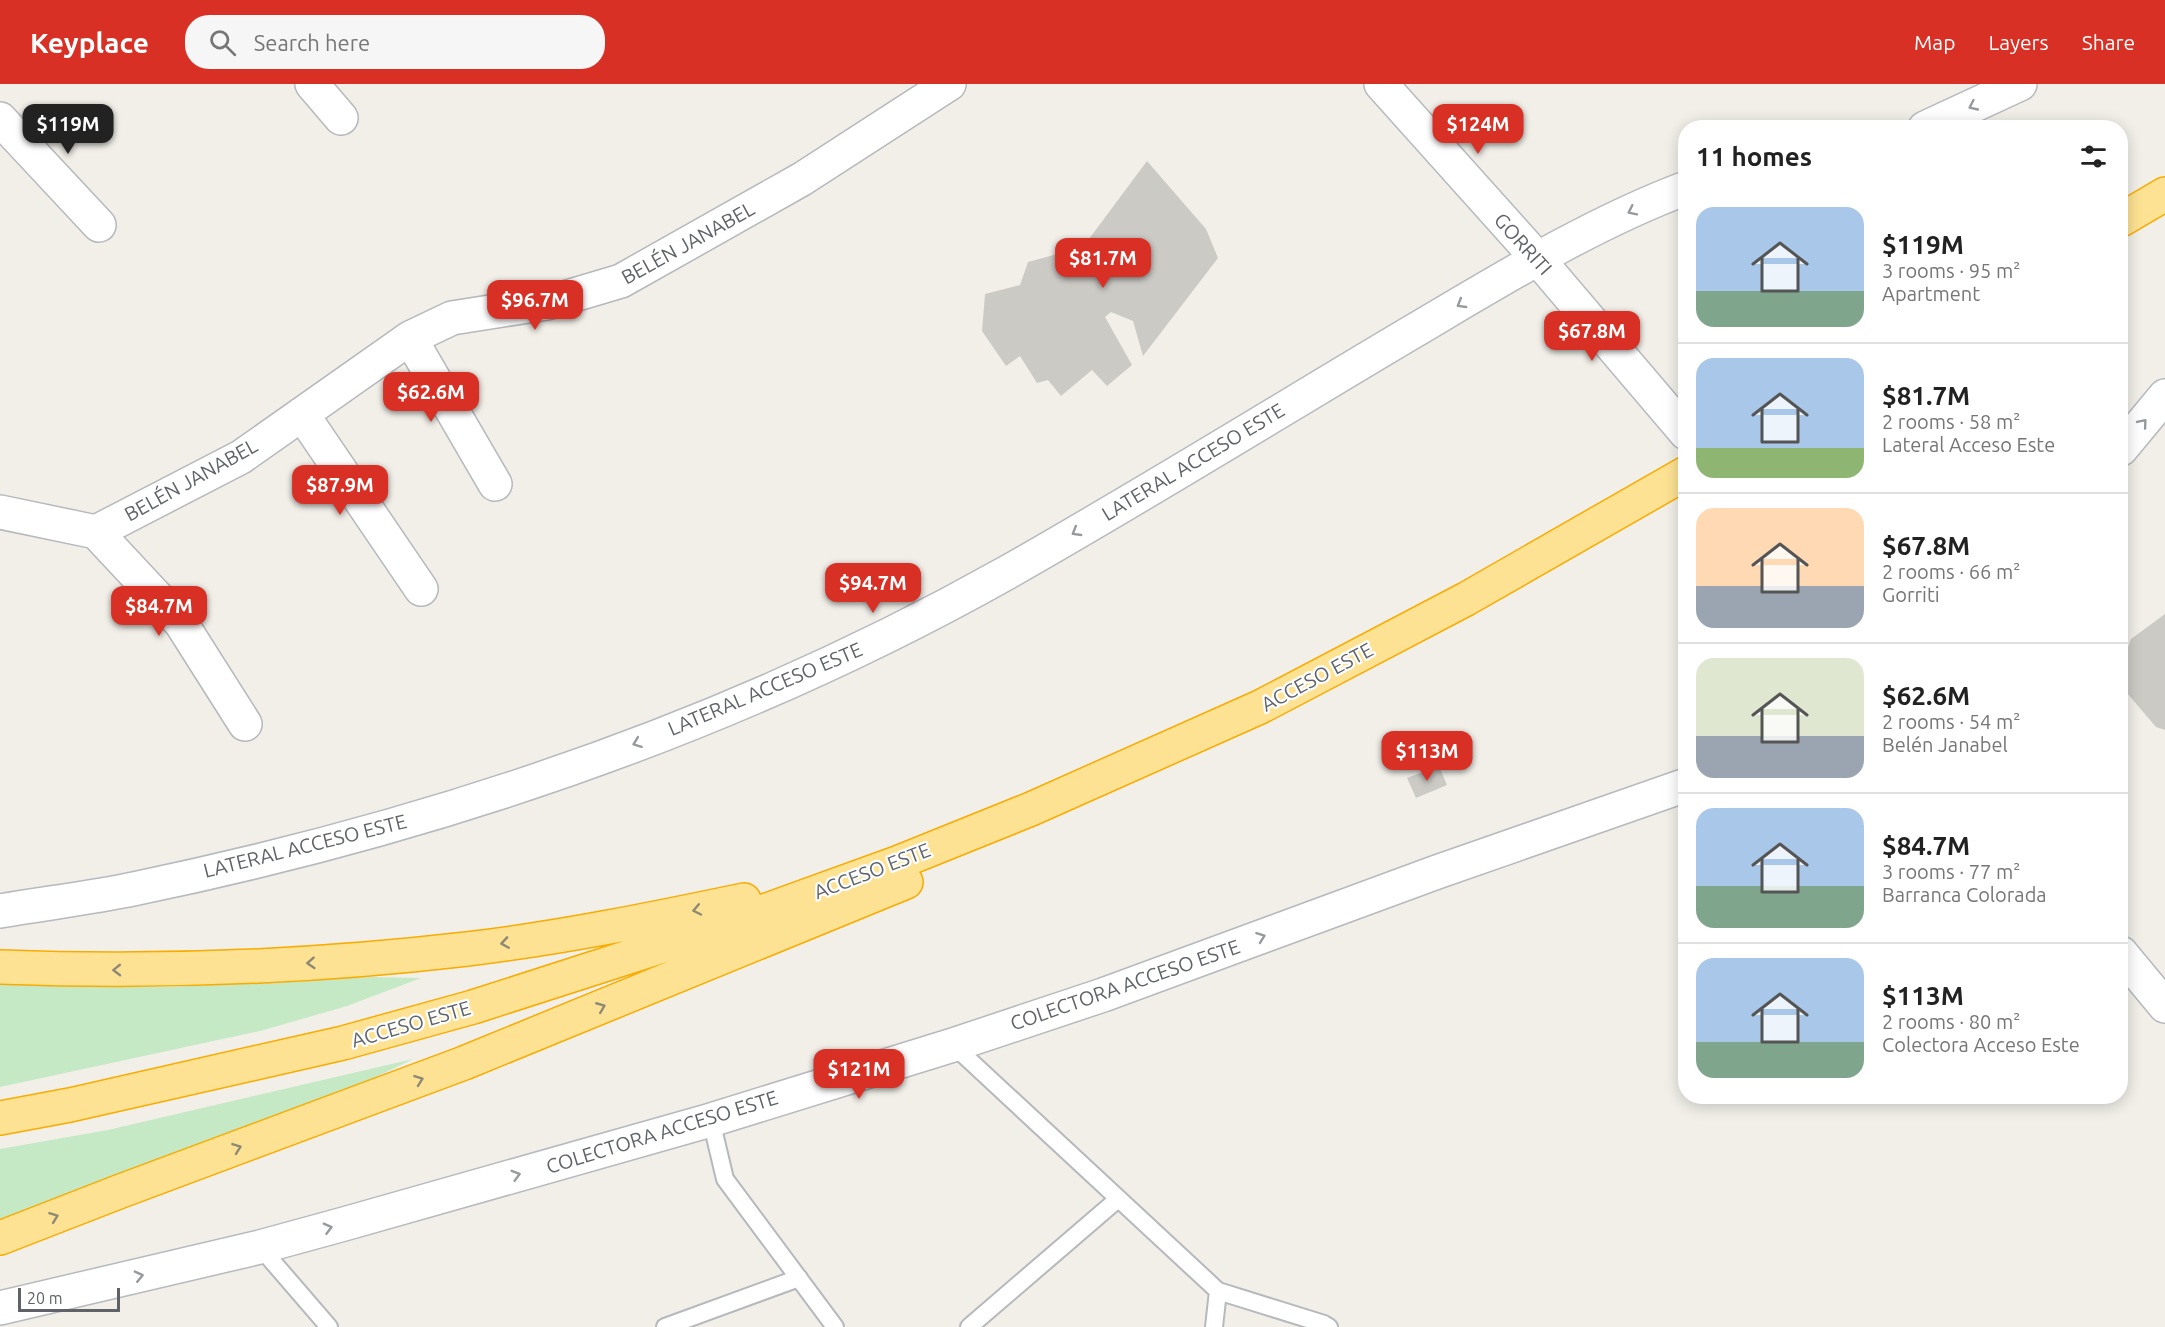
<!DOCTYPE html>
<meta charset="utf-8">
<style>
:root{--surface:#fff;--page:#f6f6f6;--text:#222;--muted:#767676;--line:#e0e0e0;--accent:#d93025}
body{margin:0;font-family:Ubuntu,sans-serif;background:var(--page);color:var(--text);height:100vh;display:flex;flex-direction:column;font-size:22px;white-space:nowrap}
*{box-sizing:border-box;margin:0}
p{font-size:20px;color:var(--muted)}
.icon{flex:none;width:33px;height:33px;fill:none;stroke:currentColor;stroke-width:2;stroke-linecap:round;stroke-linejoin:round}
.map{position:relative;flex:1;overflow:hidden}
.drawer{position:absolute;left:1678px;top:36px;width:450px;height:984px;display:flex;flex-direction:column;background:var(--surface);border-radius:24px;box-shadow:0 3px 15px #0003}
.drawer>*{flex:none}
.scale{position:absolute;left:18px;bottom:15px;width:102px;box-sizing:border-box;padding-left:6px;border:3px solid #5f6368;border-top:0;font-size:16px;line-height:21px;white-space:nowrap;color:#5f6368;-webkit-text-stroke:4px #fff;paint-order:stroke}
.price{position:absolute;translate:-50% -51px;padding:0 14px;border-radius:12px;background:var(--accent);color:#fff;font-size:20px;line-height:39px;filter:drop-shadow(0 2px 3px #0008)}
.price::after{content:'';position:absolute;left:50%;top:36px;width:18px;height:14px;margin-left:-9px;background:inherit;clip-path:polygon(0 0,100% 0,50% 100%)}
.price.current{background:#222;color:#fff}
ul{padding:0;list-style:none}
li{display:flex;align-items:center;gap:18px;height:150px;padding:0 18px}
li+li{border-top:2px solid var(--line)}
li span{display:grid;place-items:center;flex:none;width:168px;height:120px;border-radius:18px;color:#555}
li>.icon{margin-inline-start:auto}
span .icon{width:72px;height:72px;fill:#fffc;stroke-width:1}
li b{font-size:26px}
h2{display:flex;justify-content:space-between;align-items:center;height:72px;padding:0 18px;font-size:26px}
header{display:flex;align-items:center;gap:36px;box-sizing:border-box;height:84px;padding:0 30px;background:var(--accent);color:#fff}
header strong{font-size:28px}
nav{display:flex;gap:33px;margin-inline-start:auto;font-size:21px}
.search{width:420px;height:54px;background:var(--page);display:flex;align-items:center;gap:15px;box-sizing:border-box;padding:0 21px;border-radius:24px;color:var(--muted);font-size:22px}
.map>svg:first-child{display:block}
.green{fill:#c5e8c5}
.building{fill:#cccac5}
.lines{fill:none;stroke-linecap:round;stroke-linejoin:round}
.lane-casing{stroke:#b5b8bc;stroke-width:20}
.street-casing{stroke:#b5b8bc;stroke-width:36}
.secondary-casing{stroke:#b6babf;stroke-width:36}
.highway-casing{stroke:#f9ab00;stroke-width:36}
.lane{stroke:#fff;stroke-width:16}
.street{stroke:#fff;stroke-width:33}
.secondary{stroke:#fff;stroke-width:33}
.highway{stroke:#fde293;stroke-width:33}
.oneway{stroke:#979a9d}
.oneway2{stroke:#8e8975}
.labels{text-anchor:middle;stroke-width:4.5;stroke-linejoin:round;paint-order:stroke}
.street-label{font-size:20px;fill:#5f6368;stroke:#fff}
</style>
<header>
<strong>Keyplace</strong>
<div class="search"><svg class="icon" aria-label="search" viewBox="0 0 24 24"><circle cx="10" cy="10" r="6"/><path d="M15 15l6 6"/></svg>Search here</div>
<nav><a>Map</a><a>Layers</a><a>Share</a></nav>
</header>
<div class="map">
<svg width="2165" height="1243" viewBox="0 0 2165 1243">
<rect width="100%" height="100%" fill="#f1efe8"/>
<!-- green -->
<path class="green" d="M370,893L421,894L347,922L260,947L0,1003V898L170,903Z
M413,975L376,993L247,1045L0,1140V1065L108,1046Z"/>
<!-- building -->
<path class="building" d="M1147,77L1206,145L1218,174L1143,272L1133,237L1111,228L1105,233L1132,281L1107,302L1092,286L1061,312L1048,296L1037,299L1020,272L1006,282L982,247L985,210L1020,201L1028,178L1083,163Z
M2165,530V646L2156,643L2121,602V582L2131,555Z
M1439,682L1447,701L1416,714L1407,694Z"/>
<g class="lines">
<defs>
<path id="lane" d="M953,961L1218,1207L1324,1240L1329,1243
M711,1036L725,1095L835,1243
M260,1163L329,1243
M665,1243L799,1194
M969,1243L1118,1115
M1214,1243L1218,1207"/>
<path id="street" d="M312,0L341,34
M0,35L99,141
M410,254L495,400
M302,330L421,505
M0,428L96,448L181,539L245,640
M96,448L241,373L410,254L452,234L547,219L621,197L802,95L949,0"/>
<path id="secondary" d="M1381,0L1537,174L1686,349
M1925,44L2020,0
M2121,365L2165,312
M0,827C46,819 92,814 138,804C440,741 738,640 1008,488C1142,412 1274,330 1407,251C1497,198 1588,141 1686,104
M2121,869L2165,922
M0,1224L260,1163L344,1140L711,1036L953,961L1103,911L1437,788L1686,701"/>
<path id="highway" d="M2121,136L2165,110
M0,883C156,889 312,883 467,865C560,854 653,835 744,816
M0,1034L70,1021L343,959L473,923L706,848L897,779L1031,725L1260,623L1466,515L1686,389
M0,1154L121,1107L464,979L906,798"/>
</defs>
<!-- lane casing -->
<use href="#lane" class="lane-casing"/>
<!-- street casing -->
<use href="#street" class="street-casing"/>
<!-- secondary casing -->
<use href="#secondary" class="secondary-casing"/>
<!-- highway casing -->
<use href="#highway" class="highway-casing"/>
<!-- lane -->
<use href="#lane" class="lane"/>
<!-- street -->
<use href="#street" class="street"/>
<!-- secondary -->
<use href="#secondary" class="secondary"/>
<!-- highway -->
<use href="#highway" class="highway"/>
</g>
<!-- one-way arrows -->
<defs><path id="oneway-chevron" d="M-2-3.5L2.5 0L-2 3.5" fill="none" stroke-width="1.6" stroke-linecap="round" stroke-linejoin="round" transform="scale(1.5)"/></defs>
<g class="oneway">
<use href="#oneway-chevron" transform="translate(1973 22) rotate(155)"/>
<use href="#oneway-chevron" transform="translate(1632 127) rotate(154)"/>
<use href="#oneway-chevron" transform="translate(1461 220) rotate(149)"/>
<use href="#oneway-chevron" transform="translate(2143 339) rotate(-50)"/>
<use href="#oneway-chevron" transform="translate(1076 448) rotate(149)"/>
<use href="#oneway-chevron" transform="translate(637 659) rotate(159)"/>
<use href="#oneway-chevron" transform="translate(1261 853) rotate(-20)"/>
<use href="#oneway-chevron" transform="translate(516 1091) rotate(-16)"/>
<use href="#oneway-chevron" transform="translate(328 1144) rotate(-15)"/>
<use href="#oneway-chevron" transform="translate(139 1192) rotate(-13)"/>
</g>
<g class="oneway2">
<use href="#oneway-chevron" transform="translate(697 826) rotate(168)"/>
<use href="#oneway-chevron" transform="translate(505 859) rotate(171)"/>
<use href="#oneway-chevron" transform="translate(311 879) rotate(176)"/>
<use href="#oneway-chevron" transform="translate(117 886) rotate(179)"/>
<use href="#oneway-chevron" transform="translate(601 923) rotate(-22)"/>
<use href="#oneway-chevron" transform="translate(419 996) rotate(-20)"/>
<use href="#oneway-chevron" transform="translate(237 1064) rotate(-20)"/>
<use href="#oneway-chevron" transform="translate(54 1133) rotate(-21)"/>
</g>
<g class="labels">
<!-- street labels -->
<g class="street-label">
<text transform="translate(688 159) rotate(-29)" y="7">BELÉN JANABEL</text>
<text transform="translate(1523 160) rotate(48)" y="7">GORRITI</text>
<text transform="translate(1193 378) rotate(-31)" y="7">LATERAL ACCESO ESTE</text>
<text transform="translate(191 396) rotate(-29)" y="7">BELÉN JANABEL</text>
<text transform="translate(1317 593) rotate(-28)" y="7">ACCESO ESTE</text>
<text transform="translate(765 605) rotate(-23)" y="7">LATERAL ACCESO ESTE</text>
<text transform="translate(305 762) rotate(-14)" y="7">LATERAL ACCESO ESTE</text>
<text transform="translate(872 787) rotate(-21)" y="7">ACCESO ESTE</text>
<text transform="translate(1125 901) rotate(-19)" y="7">COLECTORA ACCESO ESTE</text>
<text transform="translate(411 940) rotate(-16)" y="7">ACCESO ESTE</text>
<text transform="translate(662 1048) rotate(-17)" y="7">COLECTORA ACCESO ESTE</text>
</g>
</g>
</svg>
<div class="scale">20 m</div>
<b class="price current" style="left:68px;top:71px">$119M</b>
<b class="price" style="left:1478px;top:71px">$124M</b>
<b class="price" style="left:1103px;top:205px">$81.7M</b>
<b class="price" style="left:535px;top:247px">$96.7M</b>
<b class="price" style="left:1592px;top:278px">$67.8M</b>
<b class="price" style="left:431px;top:339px">$62.6M</b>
<b class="price" style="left:340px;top:432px">$87.9M</b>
<b class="price" style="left:873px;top:530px">$94.7M</b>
<b class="price" style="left:159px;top:553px">$84.7M</b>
<b class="price" style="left:1427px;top:698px">$113M</b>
<b class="price" style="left:859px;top:1016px">$121M</b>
<section class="drawer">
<h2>11 homes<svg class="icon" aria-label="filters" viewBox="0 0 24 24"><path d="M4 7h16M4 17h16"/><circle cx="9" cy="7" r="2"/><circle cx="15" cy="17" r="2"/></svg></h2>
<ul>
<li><span style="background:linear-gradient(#a9c7e8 70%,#7fa58c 0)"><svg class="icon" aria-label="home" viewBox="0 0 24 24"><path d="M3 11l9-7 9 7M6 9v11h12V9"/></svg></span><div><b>$119M</b><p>3 rooms · 95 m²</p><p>Apartment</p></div></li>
<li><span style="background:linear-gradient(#a9c7e8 75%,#8fb573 0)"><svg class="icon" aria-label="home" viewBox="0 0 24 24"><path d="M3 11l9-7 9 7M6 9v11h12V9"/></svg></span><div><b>$81.7M</b><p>2 rooms · 58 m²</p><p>Lateral Acceso Este</p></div></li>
<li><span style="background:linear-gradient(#ffd9b3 65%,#9aa5b1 0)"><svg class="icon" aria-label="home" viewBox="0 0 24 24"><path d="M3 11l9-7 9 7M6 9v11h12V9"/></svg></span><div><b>$67.8M</b><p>2 rooms · 66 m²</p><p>Gorriti</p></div></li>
<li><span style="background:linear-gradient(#dfe7d0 65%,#9aa5b1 0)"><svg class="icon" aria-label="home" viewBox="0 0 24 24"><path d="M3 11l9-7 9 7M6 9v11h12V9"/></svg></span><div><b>$62.6M</b><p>2 rooms · 54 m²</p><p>Belén Janabel</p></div></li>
<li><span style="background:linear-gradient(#a9c7e8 65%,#7fa58c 0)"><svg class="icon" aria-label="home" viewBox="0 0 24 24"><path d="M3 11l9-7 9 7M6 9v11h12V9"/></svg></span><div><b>$84.7M</b><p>3 rooms · 77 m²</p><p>Barranca Colorada</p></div></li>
<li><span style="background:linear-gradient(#a9c7e8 70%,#7fa58c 0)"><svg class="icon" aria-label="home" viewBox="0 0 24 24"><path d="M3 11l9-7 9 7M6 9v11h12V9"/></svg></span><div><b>$113M</b><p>2 rooms · 80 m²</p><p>Colectora Acceso Este</p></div></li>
</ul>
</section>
</div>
